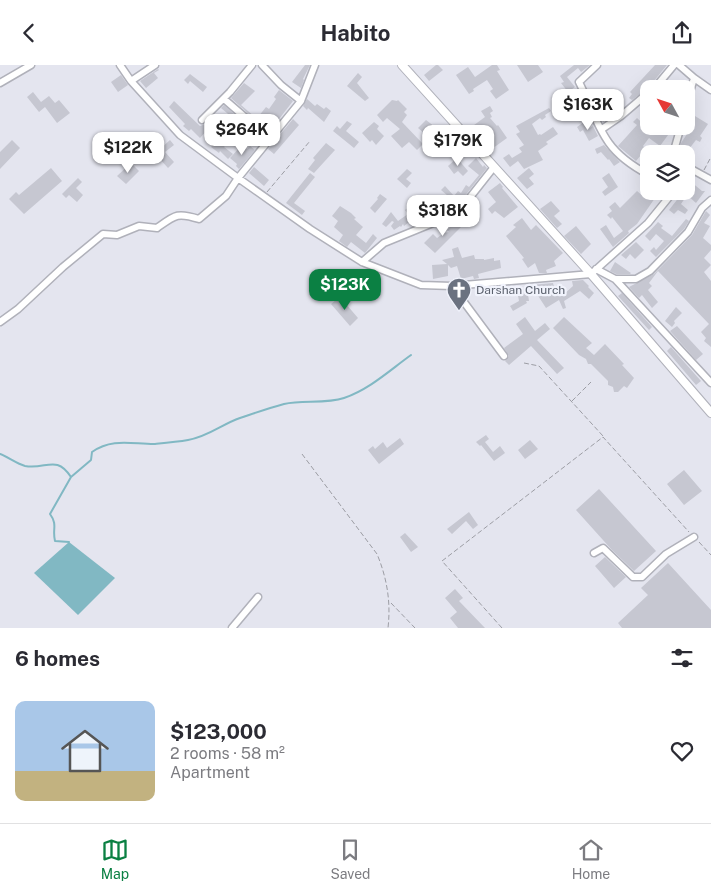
<!DOCTYPE html>
<meta charset="utf-8">
<style>
:root{--surface:#fff;--page:#f7f7f7;--text:#2b2b33;--muted:#7c7c81;--line:#e1e1e2;--accent:#0b8043}
body{margin:0;font-family:"Public Sans",sans-serif;background:var(--page);color:var(--text);height:100vh;display:flex;flex-direction:column;font-size:19px;white-space:nowrap}
*{box-sizing:border-box;margin:0}
p{font-size:16px;color:var(--muted)}
.icon{flex:none;width:28px;height:28px;fill:none;stroke:currentColor;stroke-width:2;stroke-linecap:round;stroke-linejoin:round}
.map{position:relative;height:563px;overflow:hidden}
.panel{display:flex;flex-direction:column;background:var(--surface);flex:1}
.panel>*{flex:none}
.needle{width:32px;rotate:310deg}
.fabs{position:absolute;left:640px;top:15px;display:grid;gap:10px}
.fabs a{display:grid;place-items:center;width:55px;height:55px;border-radius:10px;background:var(--surface);box-shadow:0 5px 20px #0002;font-size:25px}
.price{position:absolute;translate:-50% -42px;padding:0 11px;border-radius:10px;background:#fff;color:#222;font-size:16px;line-height:32px;filter:drop-shadow(0 1px 2px #0008)}
.price::after{content:'';position:absolute;left:50%;top:30px;width:15px;height:11px;margin-left:-8px;background:inherit;clip-path:polygon(0 0,100% 0,50% 100%)}
.price.on{background:var(--accent);color:#fff}
ul{padding:0;list-style:none}
li{display:flex;align-items:center;gap:15px;height:125px;padding:0 15px}
li+li{border-top:1px solid var(--line)}
li span{display:grid;place-items:center;flex:none;width:140px;height:100px;border-radius:10px;color:#555}
li>.icon{margin-inline-start:auto}
span .icon{width:60px;height:60px;fill:#fffc;stroke-width:1}
li b{font-size:21px}
h2{display:flex;justify-content:space-between;align-items:center;height:60px;padding:0 15px;font-size:21px}
header{display:flex;justify-content:space-between;align-items:center;height:65px;padding:0 15px;background:var(--surface);font-size:22px;font-weight:700}
.tabs{display:flex;justify-content:space-around;align-items:center;height:70px;border-top:1px solid var(--line);background:var(--surface);font-size:14px;color:var(--muted)}
.tabs a{display:grid;justify-items:center;gap:2px}
.tabs .on{color:var(--accent)}
.map>svg:first-child{display:block}
.water{fill:#81b8c3}
.lines{fill:none;stroke-linecap:round;stroke-linejoin:round}
.stream{stroke:#81b8c3;stroke-width:2}
.building{fill:#c6c7d1}
.minor-casing{stroke:#b0b1ba;stroke-width:9}
.major-casing{stroke:#b0b1ba;stroke-width:10}
.path{stroke:#9c9da4;stroke-width:1;stroke-dasharray:5 2.5;stroke-linecap:butt}
.minor{stroke:#fff;stroke-width:6}
.major{stroke:#fff;stroke-width:8}
.labels{text-anchor:middle;stroke-width:4.5;stroke-linejoin:round;paint-order:stroke}
.worship-label{font-size:12px;fill:#5b616d;stroke:#f1f3fc;text-anchor:start}
</style>
<header><svg class="icon" aria-label="back" viewBox="0 0 24 24"><path d="M15 5l-7 7 7 7"/></svg>Habito<svg class="icon" aria-label="share" viewBox="0 0 24 24"><path d="M12 15V3M7 8l5-5 5 5M5 13v7h14v-7"/></svg></header>
<div class="map">
<svg width="711" height="563" viewBox="0 0 711 563">
<rect width="100%" height="100%" fill="#e4e5ef"/>
<!-- water -->
<path class="water" d="M69,477L115,513L78,550L34,508Z"/>
<g class="lines">
<!-- stream -->
<path class="stream" d="M0,389C8,392 17,399 25,401C46,405 56,389 71,412L50,449C58,460 52,464 55,476L69,477
M71,412L91,395L92,387C112,373 131,379 154,379C165,378 177,377 188,375C208,372 222,359 240,353C255,348 269,343 284,339C303,335 326,339 344,333C370,324 390,305 411,290"/>
</g>
<!-- building -->
<path class="building" d="M305,0H310L303,14L304,15L301,23L292,17Z
M436,0H438L443,5L429,16L424,10Z
M492,0H497L500,5L497,6L509,25L496,34L490,26L493,24L487,15L473,24L474,26L469,29L456,10L468,2L475,12Z
M517,0H538L543,7L528,17Z
M574,0H590L581,7L578,3L567,12L575,22L568,27L561,18L564,17L560,11Z
M655,0H667L649,22L632,35L629,33L632,29L630,27Z
M158,4L159,5L154,8L158,13L146,23L140,16Z
M358,8L362,12L357,18L369,33L365,36L347,21Z
M190,9L207,22L203,27L190,16L188,19L184,15Z
M121,10L128,20L118,27L111,17Z
M244,18L255,26L241,40L255,52H258L266,42L269,44L276,34L274,32L279,25L293,36L276,58V56L268,50L260,59L231,33Z
M33,27L41,37L49,31L55,38L59,35L70,48L57,58L45,42L39,47L27,32Z
M307,34L315,41L317,39L324,44L326,42L331,46L324,57L308,43L307,45L303,41Z
M392,35L397,36L398,35L407,44L404,47L407,50L402,57L423,79L417,85L409,77L402,83L391,71L400,64L387,53L383,57L377,50Z
M174,36L200,61L205,59L209,63L200,73L191,64L189,66L183,61L185,59L169,42Z
M620,36L624,42L603,57L595,40L597,39L604,48Z
M224,40L244,58L240,63L232,56L234,54L221,43Z
M490,41L493,46L490,48L492,52L490,53L497,61L498,60L507,73L489,86L476,68L474,69L470,63L485,52L481,46Z
M549,43L551,46L545,50L546,52L542,55L540,53L532,59L538,70L540,69L541,70L553,62L558,69L546,77L548,79L538,86L543,95L524,104L518,96L510,102L503,93L509,89L512,93L522,87L519,83L524,80L516,69L520,67L516,61Z
M695,51L708,59L700,71L702,73L700,77L696,75L685,89L679,85L681,78L687,69L684,68L686,56L689,52L692,55Z
M637,53L651,66L653,64L657,68L661,61H676L673,68L671,66L660,81L649,73L643,81L646,84L636,96L618,81L637,60L633,57Z
M293,54L299,60L274,89L268,84Z
M426,55L439,65L431,74L418,63Z
M347,56L352,59L346,66L359,77L354,83L333,66L337,61L340,64Z
M374,57L379,61L377,64L384,71L376,80L372,75L370,77L362,68Z
M584,57L588,64L593,61L598,71L589,76L583,65L580,67L577,62Z
M220,71L228,77L224,82L233,89L228,94L220,86L219,88L211,82Z
M12,75L20,83L0,104V87Z
M170,75L174,80L165,87L174,97L168,103L159,93L157,95L144,81L149,76L158,86Z
M326,78L335,85L314,108L308,104L315,95L313,93Z
M242,80L247,84L250,81L255,85L239,104L236,101L237,99L230,93Z
M604,80L620,97L614,101L609,94L608,95L601,87L597,89L595,84Z
M457,93L468,106L463,111L458,106L454,109L448,101Z
M476,93L483,102L484,100L487,103L464,132L463,131L456,140L457,141L437,151L433,147L448,131L441,125L445,121L454,131L458,126L461,128L466,120L469,122L479,110L468,101Z
M131,98L139,106L126,119L117,111Z
M254,102L269,115L264,121L249,108Z
M51,103L62,116L24,149L9,134L16,127L19,130Z
M529,103L534,109L529,113L534,119L527,124L517,113Z
M407,104L412,108L406,114L411,118L407,123L397,114Z
M310,108L315,112L294,138L305,146L302,150L286,138Z
M609,108L618,122L605,131L602,127L608,122L602,113Z
M78,113L82,117L76,123L83,130L77,137L69,130L66,133L62,129Z
M690,116L702,126H705L696,138L687,130L681,139L688,145L685,149L678,145L674,149L669,145L680,131L679,130L681,126H694L686,120Z
M500,118L503,122L502,123L518,142L504,153L495,146L492,149L488,144L496,137L488,127Z
M637,126L643,131L648,127L655,133L637,159L628,166L629,168L613,182L600,164L606,160L614,173L623,166L612,152L611,154L607,150L612,146L609,142L615,137L620,143Z
M380,129L387,134L375,148L370,143L378,134L377,133Z
M551,136L560,146L554,151L562,159L557,163L540,144Z
M340,141L351,148L356,153L354,154L363,162L356,170L366,178L373,169L377,173L365,188L351,177L347,182L339,176L343,170L334,162L338,156L332,151Z
M409,142L417,151L404,161L403,159L401,162L400,161L394,165L391,161L394,157L392,156L386,162L382,159L391,147L398,156L408,149L405,145Z
M706,146L710,150L704,158L710,161L703,173L711,180V185L704,193L711,200L704,207L711,216V282L704,276L706,273L701,267L709,259L658,206L649,218L652,221L648,225L658,237L652,243L642,230L639,233L629,222L654,209L692,170Z
M461,153L465,158L435,188L424,178L433,169L437,173L444,168L449,167L447,165Z
M522,153L531,165L536,160L563,188L554,196L556,201L546,205L547,208H539L535,198L528,203L522,194L524,193L506,171L516,162L513,160Z
M686,154L689,156L684,164L656,192L650,186L654,182L656,185L664,176L656,169L650,176L645,171L658,157L663,161L661,163L672,171Z
M576,161L591,179L581,189L564,171Z
M636,177L644,185L635,194L630,189L626,194L621,190Z
M458,182L462,193L474,190L475,194H484V195L494,193V196L500,195L501,203L478,209L479,213L474,214L473,211L461,214L457,201L451,203L448,200V211L433,214L432,200L447,199L442,195L454,192L452,184Z
M615,197L628,206L631,208L630,209H616L610,206Z
M583,215L589,221L588,222L594,228L589,234L580,226L564,236L566,243L563,244L559,235L546,243L531,220L553,218L554,222L561,220L563,230L573,221L572,216Z
M527,223L529,236H526L527,238L513,246L510,241L519,236L517,225Z
M622,228L652,262L649,265L618,231Z
M340,232L358,253L350,261L331,239Z
M676,242L682,248L674,256L675,258L672,262L665,256Z
M525,252L535,266L545,258L550,264L537,275L564,303L557,309L531,281L509,300L505,296L509,291L504,283L523,269L516,259Z
M564,252L592,278L586,283L594,290L605,279L624,299L622,300L634,313L627,323L624,321L618,327H614L613,322L608,320V316L591,299H588L586,294L579,290L553,263Z
M677,261L703,289L696,295L670,266Z
M671,282L701,316L696,320L667,286Z
M486,370L489,374L485,377L493,387L500,381L505,388L494,396L481,380L480,381L476,377Z
M400,373L404,379L379,399L368,385L373,381L375,384L383,377L387,383Z
M530,375L538,384L525,394L518,385Z
M684,405L702,426L684,440L667,419Z
M599,424L656,486L634,506L612,485L576,445Z
M469,447L478,460L473,464L466,456L452,469L447,464Z
M405,468L418,482L411,487L400,472Z
M605,492L626,512L614,523L595,501Z
M668,498L711,545V563H622L618,558L648,530L641,523Z
M455,524L463,533L459,536L485,563H458L450,553L457,547L445,533Z"/>
<g class="lines">
<defs>
<path id="minor" d="M120,0L131,16L180,70L238,113L310,164L362,197L421,220L452,221L591,209L648,158L674,126
M262,0L281,20L301,36
M597,0L579,17C589,37 596,60 609,78C619,92 634,102 649,110
M679,0L694,13L686,41
M694,13L711,25
M131,16L155,0
M0,18L31,0
M654,24L674,0
M224,34L270,74
M202,55L230,27L252,0
M602,64L621,51L649,27
M673,89L681,61
M686,113L693,105L711,115
M362,197L384,178L443,154L460,145L494,102
M596,204L615,214H636L650,206L688,167L702,143L711,135
M615,214L711,318
M452,221L504,291
M0,257L18,244L63,202L103,169L117,170L139,161L157,163C175,150 177,147 199,154L226,131L238,113L301,36L315,0
M594,488L603,483L633,512H642L666,489L694,472
M232,563L258,532"/>
<path id="major" d="M402,0L591,209L711,348"/>
</defs>
<!-- minor casing -->
<use href="#minor" class="minor-casing"/>
<!-- major casing -->
<use href="#major" class="major-casing"/>
<!-- path -->
<path class="path" d="M704,105L711,92
M267,127L310,76
M524,298L539,301L603,371
M572,336L591,317
M302,389L377,489C387,513 391,537 388,563
M699,477L711,490
M391,538L415,563
M502,563L442,496L603,372L689,467"/>
<!-- minor -->
<use href="#minor" class="minor"/>
<!-- major -->
<use href="#major" class="major"/>
</g>
<!-- icons -->
<defs>
<symbol id="church-pin" viewBox="-11 -11 22 30"><path d="M0 17L-7.5 6A9.5 9.5 0 1 1 7.5 6Z" fill="#6b7280" stroke="#f1f3fc"/><path d="M-1.2-6h2.4v3.5h3.3v2.4h-3.3V6h-2.4V-.1h-3.3v-2.4h3.3Z" fill="#fff"/></symbol>
</defs>
<g fill-rule="evenodd">
<use href="#church-pin" x="445" y="211" width="28" height="38"/>
</g>
<g class="labels">
<!-- worship labels -->
<g class="worship-label">
<text x="476" y="229">Darshan Church</text>
</g>
</g>
</svg>
<div class="fabs">
<a><svg class="needle" viewBox="-14 -14 28 28"><path d="M0-13l5 13h-10z" fill="#e53935"/><path d="M0 13l5-13h-10z" fill="#7c7c81"/></svg></a>
<a><svg class="icon" aria-label="layers" viewBox="0 0 24 24"><path d="M12 4l9 5-9 5-9-5zM3 14l9 5 9-5"/></svg></a>
</div>
<b class="price" style="left:588px;top:66px">$163K</b>
<b class="price" style="left:242px;top:91px">$264K</b>
<b class="price" style="left:458px;top:102px">$179K</b>
<b class="price" style="left:128px;top:109px">$122K</b>
<b class="price" style="left:443px;top:172px">$318K</b>
<b class="price on" style="left:345px;top:246px">$123K</b>
</div>
<section class="panel">
<h2>6 homes<svg class="icon" aria-label="filters" viewBox="0 0 24 24"><path d="M4 7h16M4 17h16"/><circle cx="9" cy="7" r="2"/><circle cx="15" cy="17" r="2"/></svg></h2>
<ul>
<li><span style="background:linear-gradient(#a9c7e8 70%,#c2b280 0)"><svg class="icon" aria-label="home" viewBox="0 0 24 24"><path d="M3 11l9-7 9 7M6 9v11h12V9"/></svg></span><div><b>$123,000</b><p>2 rooms · 58 m²</p><p>Apartment</p></div><svg class="icon" aria-label="heart" viewBox="0 0 24 24"><path d="M12 20l-8-8c-3-5 5-10 8-4 3-6 11-1 8 4z"/></svg></li>
</ul>
</section>
<nav class="tabs">
<a class="on"><svg class="icon" aria-label="map" viewBox="0 0 24 24"><path d="M3 6l6-2 6 2 6-2v14l-6 2-6-2-6 2zM9 4v14M15 6v14"/></svg>Map</a>
<a><svg class="icon" aria-label="saved" viewBox="0 0 24 24"><path d="M7 4h10v16l-5-4-5 4z"/></svg>Saved</a>
<a><svg class="icon" aria-label="home" viewBox="0 0 24 24"><path d="M3 11l9-7 9 7M6 9v11h12V9"/></svg>Home</a>
</nav>
